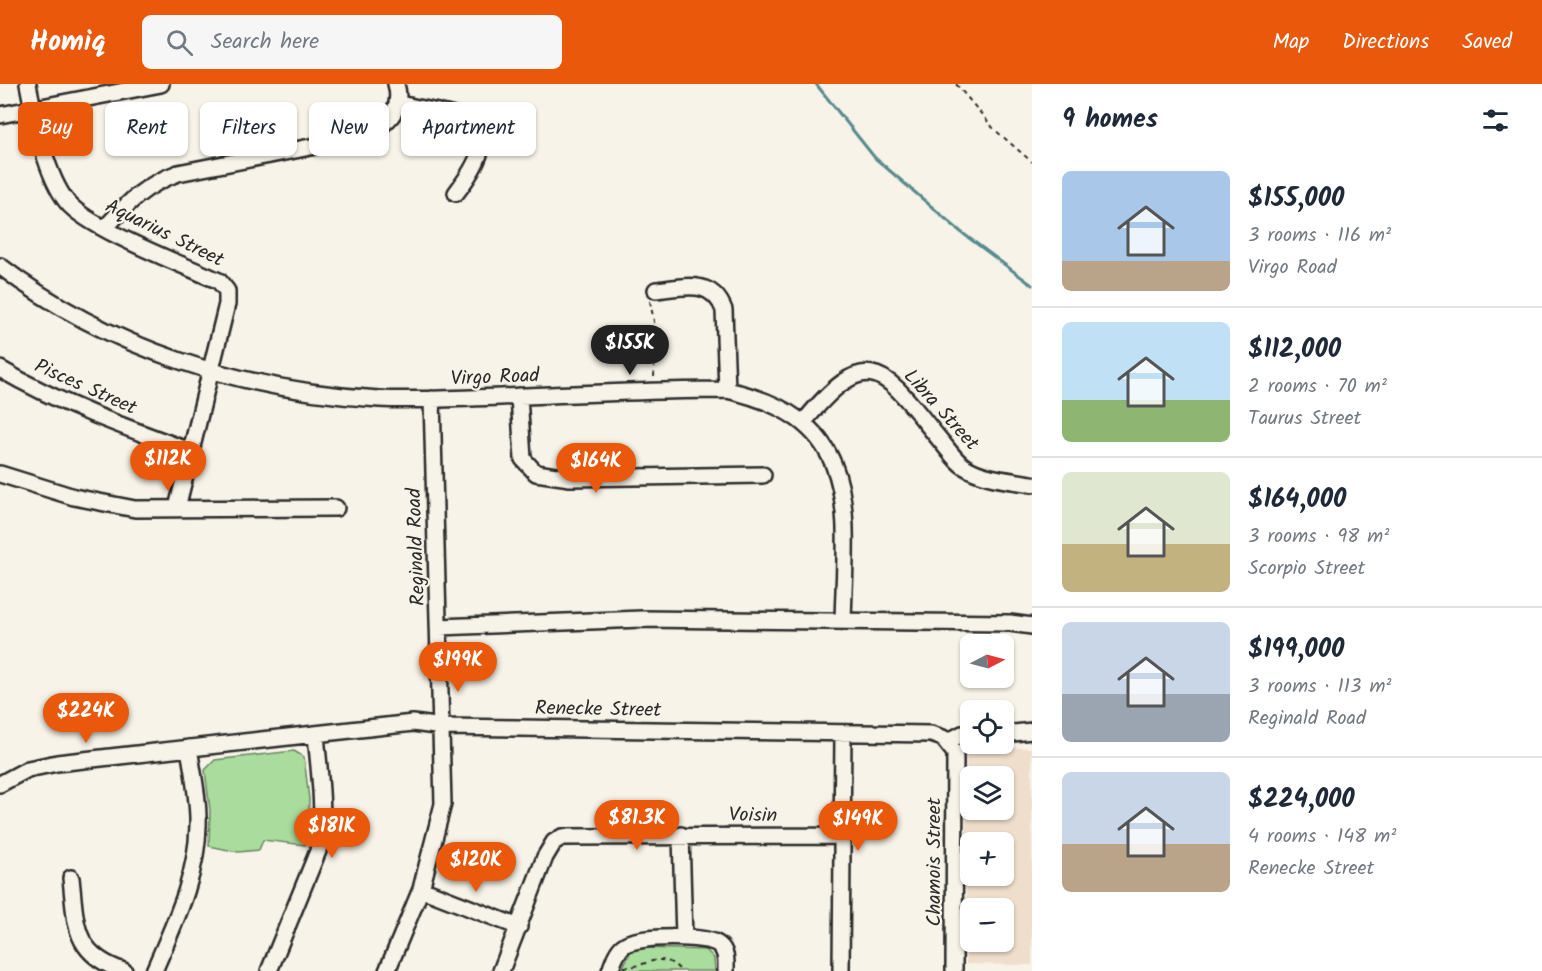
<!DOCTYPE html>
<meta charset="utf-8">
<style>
:root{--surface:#fff;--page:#f6f6f7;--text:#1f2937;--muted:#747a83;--line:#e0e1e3;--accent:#ea580c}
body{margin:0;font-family:Kalam,sans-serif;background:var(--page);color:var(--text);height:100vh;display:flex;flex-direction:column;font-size:22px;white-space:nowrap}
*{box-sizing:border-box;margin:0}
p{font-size:20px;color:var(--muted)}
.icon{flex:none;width:33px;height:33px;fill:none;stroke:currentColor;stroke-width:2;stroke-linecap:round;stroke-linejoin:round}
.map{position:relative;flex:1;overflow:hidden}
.drawer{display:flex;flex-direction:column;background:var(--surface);width:510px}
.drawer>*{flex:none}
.top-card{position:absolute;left:18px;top:18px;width:570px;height:54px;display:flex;gap:12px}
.needle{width:39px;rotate:84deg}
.fabs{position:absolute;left:960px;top:550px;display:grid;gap:12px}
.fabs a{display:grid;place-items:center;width:54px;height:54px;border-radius:9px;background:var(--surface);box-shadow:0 2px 4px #0004;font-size:30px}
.price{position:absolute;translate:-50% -51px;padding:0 14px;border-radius:21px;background:var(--accent);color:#fff;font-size:20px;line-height:39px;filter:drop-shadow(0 2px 3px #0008)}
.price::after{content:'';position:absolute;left:50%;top:36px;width:18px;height:14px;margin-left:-9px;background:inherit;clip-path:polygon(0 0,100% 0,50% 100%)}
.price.on{background:#222;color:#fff}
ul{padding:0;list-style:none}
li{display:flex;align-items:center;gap:18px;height:150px;padding:0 30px}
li+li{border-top:2px solid var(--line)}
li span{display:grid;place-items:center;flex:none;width:168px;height:120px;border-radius:9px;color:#555}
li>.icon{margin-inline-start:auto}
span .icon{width:72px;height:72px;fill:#fffc;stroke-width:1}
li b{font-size:26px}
h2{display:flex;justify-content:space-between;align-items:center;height:72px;padding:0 30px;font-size:26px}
.tag{padding:0 21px;border-radius:9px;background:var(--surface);box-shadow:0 2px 4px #0004;font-size:21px;line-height:54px}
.tag.on{background:var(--accent);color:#fff}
header{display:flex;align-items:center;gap:36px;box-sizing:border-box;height:84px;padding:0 30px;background:var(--accent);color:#fff}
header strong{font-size:28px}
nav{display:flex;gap:33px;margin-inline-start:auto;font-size:21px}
.search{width:420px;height:54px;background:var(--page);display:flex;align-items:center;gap:15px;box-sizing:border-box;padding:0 21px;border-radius:9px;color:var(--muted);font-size:22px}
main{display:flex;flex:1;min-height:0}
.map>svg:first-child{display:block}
.built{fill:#efdecc;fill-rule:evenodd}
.green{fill:#a9dc9d;stroke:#6a8464;stroke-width:1.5}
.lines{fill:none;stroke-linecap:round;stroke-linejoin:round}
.stream{stroke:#59898d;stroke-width:3}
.minor-casing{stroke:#2b2b2b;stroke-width:20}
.path{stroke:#2b2b2b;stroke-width:2;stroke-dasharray:4.5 4.5;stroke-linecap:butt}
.minor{stroke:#f7f3e8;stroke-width:15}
.labels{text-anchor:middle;stroke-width:4.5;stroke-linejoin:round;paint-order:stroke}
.street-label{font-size:20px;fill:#2b2b2b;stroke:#f7f3e8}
</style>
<header>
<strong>Homiq</strong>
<div class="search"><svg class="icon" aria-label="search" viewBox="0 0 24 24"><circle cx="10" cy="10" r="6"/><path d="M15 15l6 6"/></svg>Search here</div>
<nav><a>Map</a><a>Directions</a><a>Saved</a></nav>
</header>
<main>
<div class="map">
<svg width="1032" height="887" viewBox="0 0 1032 887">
<rect width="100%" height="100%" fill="#f7f3e8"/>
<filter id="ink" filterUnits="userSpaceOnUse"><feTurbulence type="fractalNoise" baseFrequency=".0167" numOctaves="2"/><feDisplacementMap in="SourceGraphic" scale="12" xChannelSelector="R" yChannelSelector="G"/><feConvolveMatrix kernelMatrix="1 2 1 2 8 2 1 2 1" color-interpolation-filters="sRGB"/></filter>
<g filter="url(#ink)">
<!-- built -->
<path class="built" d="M973,663L1032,664V881L966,880V672ZM970,693H1004V726H970ZM970,759H1004V792H970ZM970,825H1004V858H970Z"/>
<!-- green -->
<path class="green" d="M294,667L304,673L309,715L308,757L305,761L263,756L259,766L238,768L209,762L210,726L205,686L215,676Z
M643,864L706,866L714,874L715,887H621L631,867Z"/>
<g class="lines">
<!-- stream -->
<path class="stream" d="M816,0L875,74L961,148L1032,201"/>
<defs>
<path id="minor" d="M28,0C35,35 45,90 67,118C89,145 184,181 219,197L227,207V220L177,424
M399,20C463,34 514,33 456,109
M0,31L161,0
M105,144C129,118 143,102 178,89L346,56C374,49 406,34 396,0
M0,182C108,265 244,307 379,315C419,317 460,314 501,313C576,310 652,306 727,306C863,336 846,425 843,536
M656,206C684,203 712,194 724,226L727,306
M0,285C60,320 124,343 190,367
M519,312L523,375L536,389L570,394L763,391
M803,339C871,255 885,289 940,356C948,365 955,377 965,383C984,395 1010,396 1032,400
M0,390L74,413L135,425L336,424
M439,543L642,535L1010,539L1032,542
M1004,650L1032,647
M947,658L962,650H970
M0,700L28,685L57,679L413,639L443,643L931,650L943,654L955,669L954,887
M681,751L684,854
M71,794C76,841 73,870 124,887
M421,805L519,843
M154,887C174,840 197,794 198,742C199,717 193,690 189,664
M269,887L318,767C326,728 319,689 316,650
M387,887L421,805L443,720L432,315
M501,887L545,773L554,758L562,753L842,752
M610,887C613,879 616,868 623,862C634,851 708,851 719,861C727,867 726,878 726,887
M841,887L843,649"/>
</defs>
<!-- minor casing -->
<use href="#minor" class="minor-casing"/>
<!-- path -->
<path class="path" d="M956,0L994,45L1032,78
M650,217L655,243L654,295
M624,883C647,884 660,864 681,887"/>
<!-- minor -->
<use href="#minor" class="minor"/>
</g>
</g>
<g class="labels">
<!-- street labels -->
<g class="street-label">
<text transform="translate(165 148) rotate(26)" y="7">Aquarius Street</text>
<text transform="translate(495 292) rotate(-2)" y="7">Virgo Road</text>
<text transform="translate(86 302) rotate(24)" y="7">Pisces Street</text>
<text transform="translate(942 325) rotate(48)" y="7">Libra Street</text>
<text transform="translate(415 463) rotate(-92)" y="7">Reginald Road</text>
<text transform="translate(598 624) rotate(1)" y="7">Renecke Street</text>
<text transform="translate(753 730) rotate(1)" y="7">Voisin</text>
<text transform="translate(933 778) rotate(-90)" y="7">Chamois Street</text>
</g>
</g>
</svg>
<div class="fabs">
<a><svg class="needle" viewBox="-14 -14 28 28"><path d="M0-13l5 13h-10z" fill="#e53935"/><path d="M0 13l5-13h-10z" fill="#747a83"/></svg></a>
<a><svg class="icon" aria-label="locate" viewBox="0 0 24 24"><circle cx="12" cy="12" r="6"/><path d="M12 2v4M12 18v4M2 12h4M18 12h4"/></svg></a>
<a><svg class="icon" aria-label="layers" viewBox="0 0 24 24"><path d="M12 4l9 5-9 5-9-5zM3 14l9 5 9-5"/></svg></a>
<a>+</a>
<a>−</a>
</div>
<b class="price on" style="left:630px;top:292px">$155K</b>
<b class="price" style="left:168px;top:408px">$112K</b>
<b class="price" style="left:596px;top:410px">$164K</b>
<b class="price" style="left:458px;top:609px">$199K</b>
<b class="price" style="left:86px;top:660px">$224K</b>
<b class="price" style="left:637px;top:767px">$81.3K</b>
<b class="price" style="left:858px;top:768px">$149K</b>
<b class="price" style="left:332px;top:775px">$181K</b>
<b class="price" style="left:476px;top:809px">$120K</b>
<div class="top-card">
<a class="tag on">Buy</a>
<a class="tag">Rent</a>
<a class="tag">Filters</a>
<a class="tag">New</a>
<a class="tag">Apartment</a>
</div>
</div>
<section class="drawer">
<h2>9 homes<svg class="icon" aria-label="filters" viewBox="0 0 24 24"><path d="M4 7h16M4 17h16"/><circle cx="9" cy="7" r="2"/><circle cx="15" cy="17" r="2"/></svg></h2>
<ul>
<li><span style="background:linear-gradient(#a9c7e8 75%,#b9a48a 0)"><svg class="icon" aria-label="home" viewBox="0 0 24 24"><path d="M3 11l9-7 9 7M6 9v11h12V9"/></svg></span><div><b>$155,000</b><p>3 rooms · 116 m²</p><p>Virgo Road</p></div></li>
<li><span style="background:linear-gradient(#bfe0f5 65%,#8fb573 0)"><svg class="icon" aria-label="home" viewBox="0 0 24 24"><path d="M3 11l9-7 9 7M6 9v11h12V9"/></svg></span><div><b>$112,000</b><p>2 rooms · 70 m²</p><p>Taurus Street</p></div></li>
<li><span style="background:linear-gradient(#dfe7d0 60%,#c2b280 0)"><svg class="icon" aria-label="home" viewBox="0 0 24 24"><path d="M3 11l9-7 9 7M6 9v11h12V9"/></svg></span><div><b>$164,000</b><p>3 rooms · 98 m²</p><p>Scorpio Street</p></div></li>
<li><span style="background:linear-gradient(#c9d6e8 60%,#9aa5b1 0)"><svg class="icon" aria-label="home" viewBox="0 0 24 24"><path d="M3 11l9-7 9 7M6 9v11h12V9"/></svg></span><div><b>$199,000</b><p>3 rooms · 113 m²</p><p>Reginald Road</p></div></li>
<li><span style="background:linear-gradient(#c9d6e8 60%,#b9a48a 0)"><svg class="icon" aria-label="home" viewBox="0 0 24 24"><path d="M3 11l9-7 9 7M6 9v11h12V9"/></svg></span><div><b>$224,000</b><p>4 rooms · 148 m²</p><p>Renecke Street</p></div></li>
</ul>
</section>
</main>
